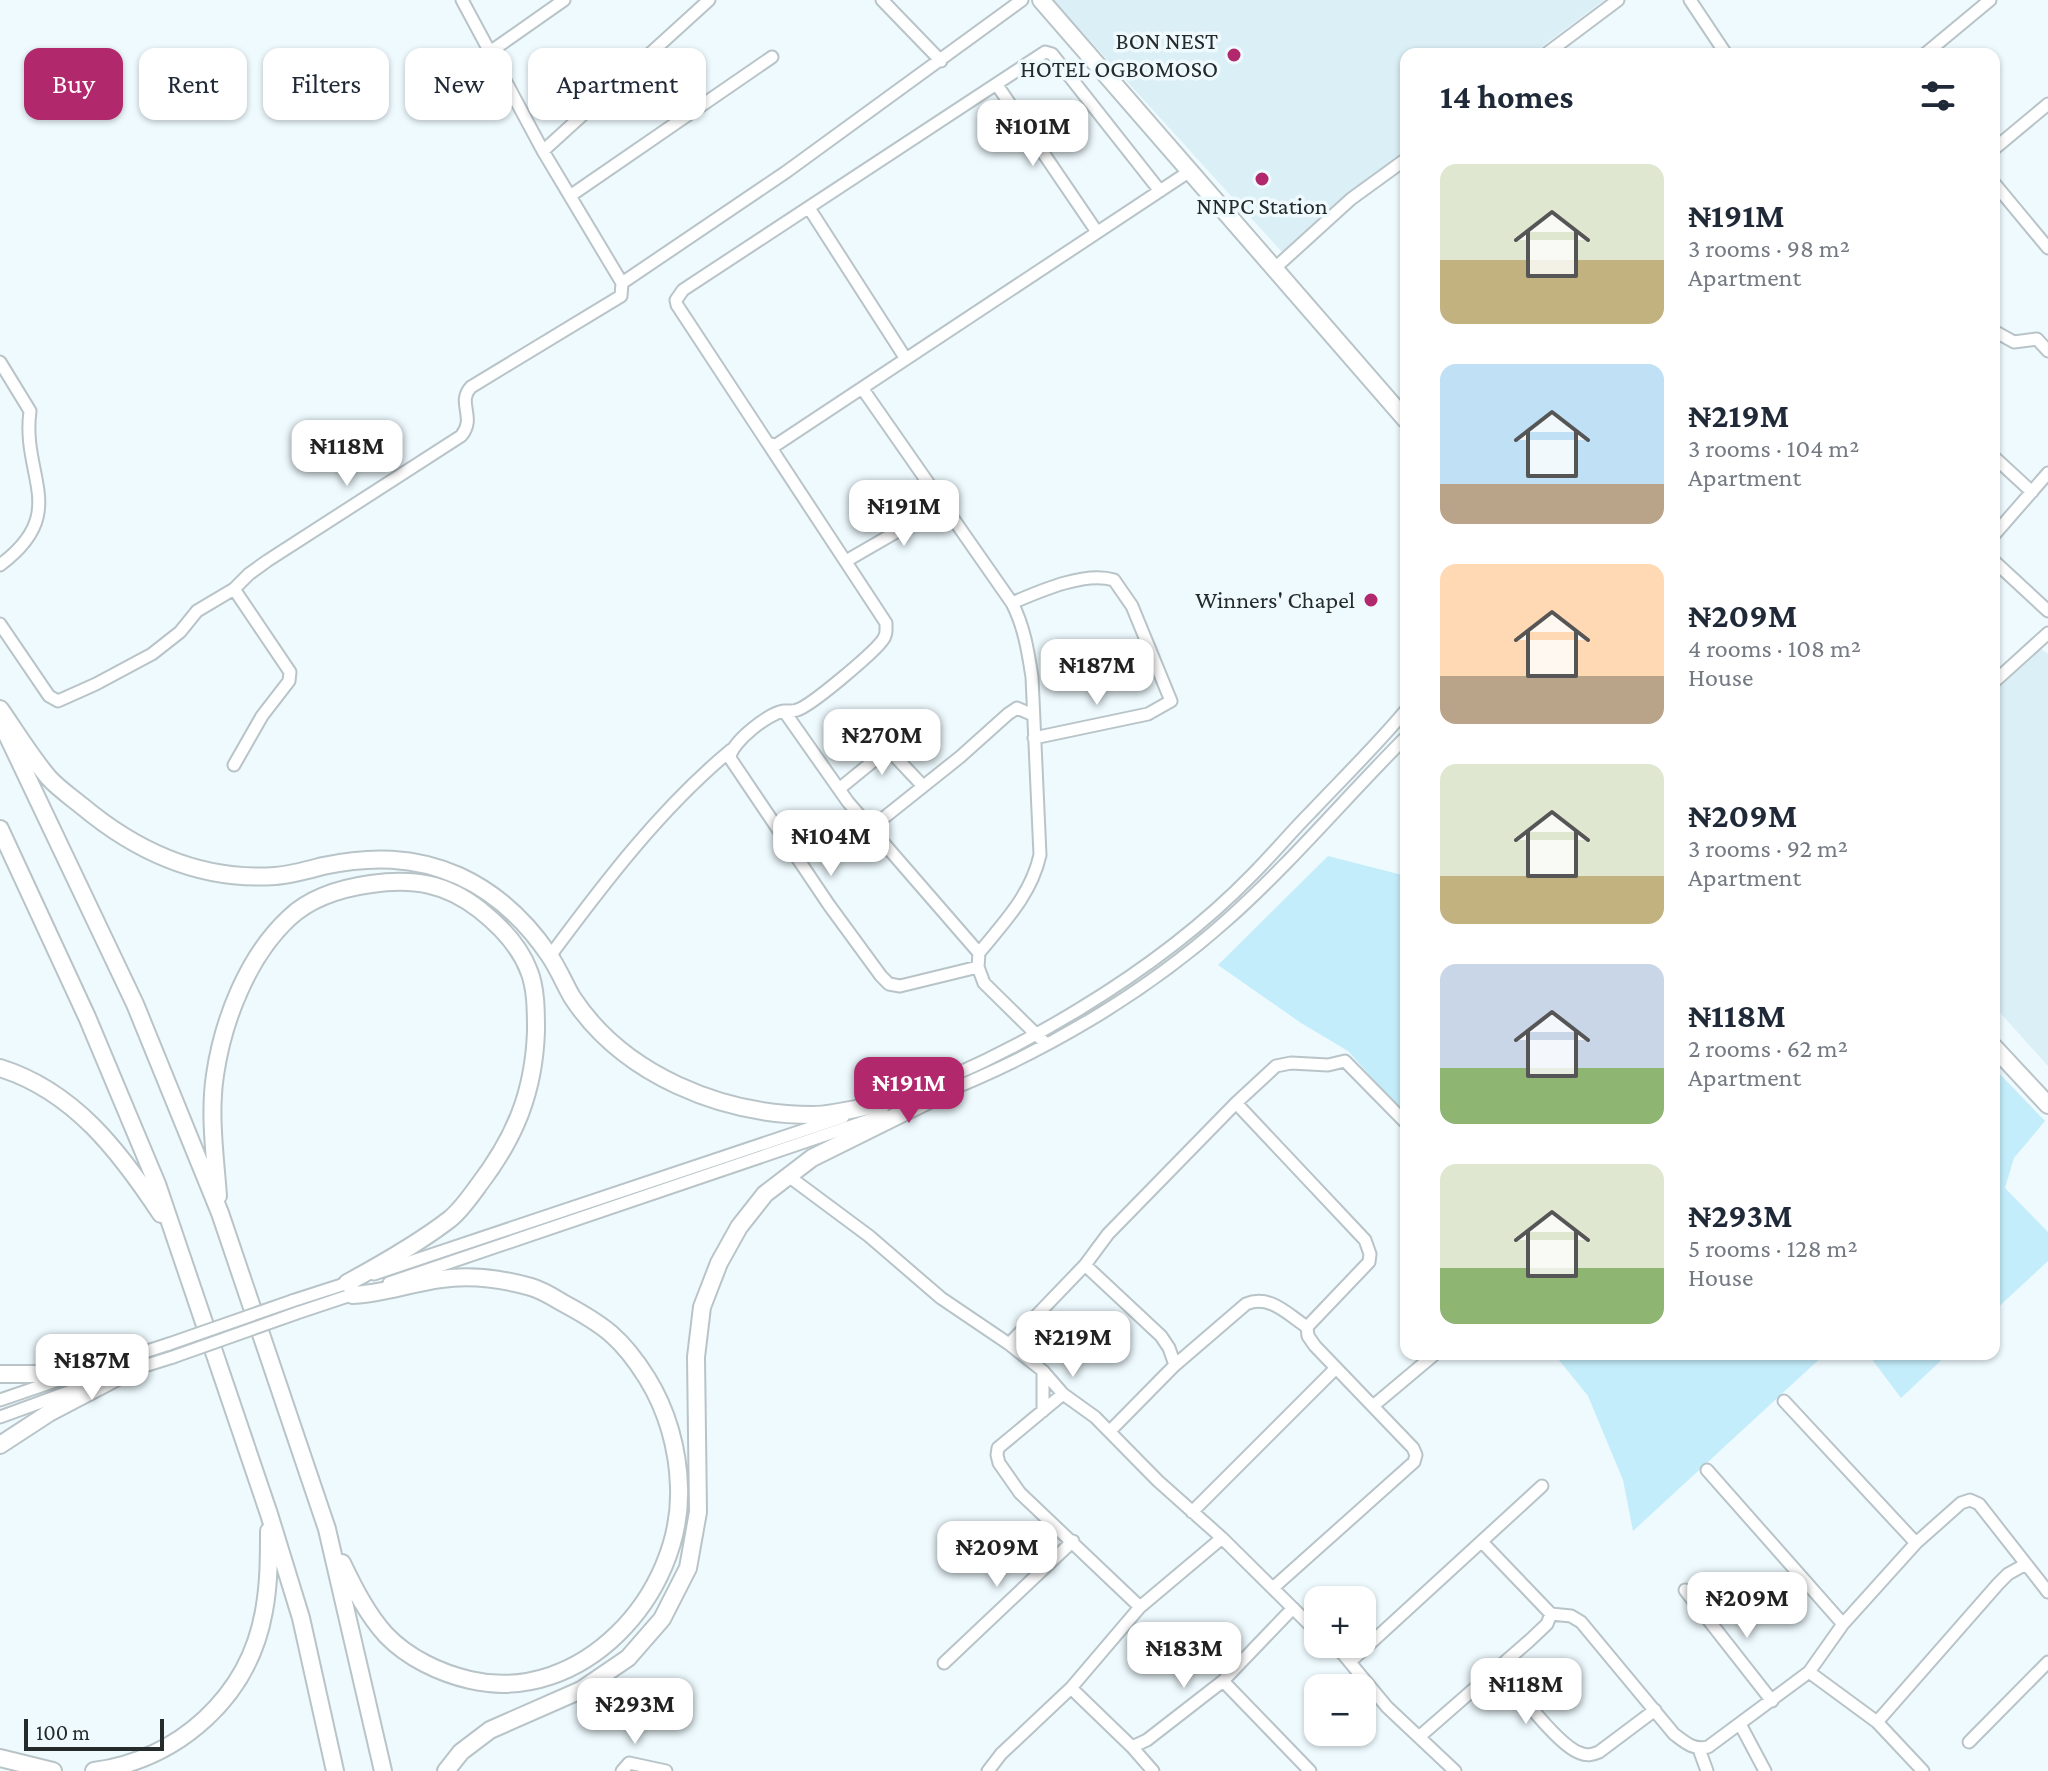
<!DOCTYPE html>
<meta charset="utf-8">
<style>
:root{--surface:#fff;--page:#f6f6f7;--text:#1f2937;--muted:#747a83;--accent:#b1296c}
body{margin:0;font-family:"Crimson Pro",serif;background:var(--page);color:var(--text);height:100vh;display:flex;flex-direction:column;font-size:30px;white-space:nowrap}
*{box-sizing:border-box;margin:0}
p{font-size:26px;color:var(--muted)}
.icon{flex:none;width:44px;height:44px;fill:none;stroke:currentColor;stroke-width:2;stroke-linecap:round;stroke-linejoin:round}
.map{position:relative;flex:1;overflow:hidden}
.drawer{position:absolute;left:1400px;top:48px;width:600px;height:1312px;display:flex;flex-direction:column;background:var(--surface);border-radius:16px;box-shadow:0 2px 6px #0004}
.drawer>*{flex:none}
.hud{position:absolute;left:24px;top:48px;width:760px;height:72px;display:flex;gap:16px}
.buttons{position:absolute;left:1304px;top:1586px;display:grid;gap:16px}
.buttons a{display:grid;place-items:center;width:72px;height:72px;border-radius:16px;background:var(--surface);box-shadow:0 2px 6px #0004;font-size:40px}
.scale{position:absolute;left:24px;bottom:20px;width:140px;box-sizing:border-box;padding-left:8px;border:4px solid #252a2b;border-top:0;font-size:22px;line-height:28px;white-space:nowrap;color:#252a2b;-webkit-text-stroke:6px #eefafe;paint-order:stroke}
.price{position:absolute;translate:-50% -68px;padding:0 18px;border-radius:16px;background:#fff;color:#222;font-size:26px;line-height:52px;filter:drop-shadow(0 2px 4px #0008)}
.price::after{content:'';position:absolute;left:50%;top:48px;width:24px;height:18px;margin-left:-12px;background:inherit;clip-path:polygon(0 0,100% 0,50% 100%)}
.price.current{background:var(--accent);color:#fff}
ul{padding:0;list-style:none}
li{display:flex;align-items:center;gap:24px;height:200px;padding:0 40px}
li span{display:grid;place-items:center;flex:none;width:224px;height:160px;border-radius:16px;color:#555}
li>.icon{margin-inline-start:auto}
span .icon{width:96px;height:96px;fill:#fffc;stroke-width:1}
li b{font-size:34px}
h2{display:flex;justify-content:space-between;align-items:center;height:96px;padding:0 40px;font-size:34px}
.chip{padding:0 28px;border-radius:16px;background:var(--surface);box-shadow:0 2px 6px #0004;font-size:28px;line-height:72px}
.chip.current{background:var(--accent);color:#fff}
.map>svg:first-child{display:block}
.built{fill:#dbeff6}
.green{fill:#c4edfb}
.lines{fill:none;stroke-linecap:round;stroke-linejoin:round}
.minor-casing{stroke:#b8c4c8;stroke-width:15}
.highway-casing{stroke:#b8c4c8;stroke-width:20}
.minor{stroke:#fff;stroke-width:11}
.highway{stroke:#fff;stroke-width:16}
.minor-bridge-casing{stroke:#b8c4c8;stroke-width:15;stroke-linecap:butt}
.minor-bridge{stroke:#fff;stroke-width:11}
.poi-dot{fill:#b1296c;stroke:#eefafe;stroke-width:3}
.labels{text-anchor:middle;stroke-width:7;stroke-linejoin:round;paint-order:stroke}
.poi-label{font-size:24px;fill:#252a2b;stroke:#eefafe;text-anchor:end}
</style>
<div class="map">
<svg width="2048" height="1771" viewBox="0 0 2048 1771">
<rect width="100%" height="100%" fill="#eefafe"/>
<!-- built -->
<path class="built" d="M1053,0H1604L1532,54H1406V149L1282,252Z
M2041,649L2048,654V1066L1994,1006V690Z"/>
<!-- green -->
<path class="green" d="M1328,856L1406,876V1116L1348,1051L1301,1023L1218,965Z
M1994,1068L2045,1121L2014,1158L2005,1188L2048,1232V1261L1994,1311Z
M1554,1354H1825L1633,1531L1623,1480L1588,1396Z
M1868,1354H1948L1901,1398Z"/>
<g class="lines">
<defs>
<path id="minor" d="M882,0L941,61
M1690,0L1726,54
M490,52L564,0
M1546,54L1618,0
M1925,54L1990,0
M997,85L1097,232
M1994,149L2048,104
M543,151L709,0
M1994,183L2048,248
M570,196L772,57
M809,208L906,359
M1275,268L1351,199L1406,159
M622,283L786,172L1022,0
M1994,331L2014,342L2037,339L2048,351
M0,362L30,411C21,477 71,512 0,565
M862,388L1012,603C1024,626 1028,651 1032,677L1040,855C1031,895 1004,922 979,953
M770,444L776,445L1190,171
M1994,457L2032,492
M1994,535L2048,473
M846,561L943,505
M1994,561L2048,611
M234,589L290,672L289,681L262,716L234,765
M1012,603C1040,591 1085,571 1114,580L1132,606L1171,701L1148,714L1034,738
M0,624L49,696L58,701L96,684L152,654L180,632L197,611L234,589L249,574L267,561L461,436C477,417 456,403 471,387L621,296L622,283L543,151L462,0
M1994,682L2048,633
M784,711C769,713 731,742 730,758L829,905L881,976L889,984L900,986L978,967
M839,789L888,749L922,785
M871,828L960,757L1008,714L1017,708L1033,715
M550,956C604,883 661,808 731,750
M1046,1044L984,983L978,967L979,953L848,802L784,711C786,711 796,711 797,710C811,706 872,654 882,641C887,635 886,630 886,623L677,305L676,300L683,290L1045,52L1052,54L1160,191
M937,1095C1042,1054 1144,994 1227,920C1291,863 1346,797 1406,737
M1236,1103L1365,1240L1370,1254L1369,1262L1307,1327
M879,1105C1009,1059 1156,974 1253,874C1273,854 1291,832 1311,812C1343,778 1376,746 1406,710
M787,1175L869,1236L941,1298L1009,1344L1043,1371L1063,1394L1095,1417L1158,1481L1222,1538L1318,1633
M1085,1265L1161,1336L1169,1348L1175,1365
M374,1274L843,1117
M389,1283L884,1115
M292,1301L354,1281
M297,1313L357,1293
M1009,1344L1085,1265L1108,1234L1236,1103L1276,1066L1291,1063L1328,1065L1345,1061L1406,1123
M89,1370L169,1344
M125,1372L173,1357
M1063,1394L998,1448L997,1455L999,1463L1020,1493L1140,1607
M0,1400L73,1375
M1784,1401L1916,1543
M1373,1406L1435,1354
M1043,1411V1371
M0,1417L93,1383
M1110,1431L1175,1365L1246,1304C1270,1294 1287,1314 1307,1327L1308,1336L1315,1346L1413,1448L1416,1455L1414,1462L1273,1588
M1707,1470L1843,1624
M1192,1512L1336,1368
M1482,1542L1551,1614
M1685,1590L1772,1701
M1331,1644L1343,1654L1387,1707L1455,1771
M1350,1662L1542,1486
M944,1663L1073,1541
M1497,1667C1515,1687 1558,1746 1580,1753C1587,1756 1592,1755 1599,1752L1655,1710
M1809,1672L1877,1722L1923,1771
M1223,1681L1310,1771
M1071,1688L1132,1747L1147,1740L1223,1681L1293,1608
M1877,1722L1998,1584L2008,1574L2026,1564
M1740,1724L1765,1771
M1419,1737L1529,1641L1547,1624L1551,1614L1571,1616L1581,1622L1674,1734C1686,1743 1693,1750 1708,1747L1809,1672L1843,1624L1916,1543L1961,1503L1970,1500L1979,1504L2048,1592
M1969,1742L2048,1662
M1132,1747L1153,1771
M1699,1749L1707,1771
M622,1771L629,1763L666,1771
M988,1771L1001,1754L1071,1688L1140,1607L1222,1538"/>
<path id="highway" d="M1041,0L1406,420
M0,709C16,732 31,757 49,778C58,788 71,797 82,806C137,852 202,881 275,876C291,875 308,870 323,866C370,856 414,856 459,876C496,893 526,921 549,955C558,968 564,983 572,997C623,1075 722,1115 813,1115C836,1115 861,1107 884,1103
M0,720L135,1004L220,1213L327,1529L383,1771
M0,829L87,1017L157,1184L269,1514L301,1618L335,1771
M1994,1047L2048,1105
M0,1068C74,1091 120,1152 161,1214
M218,1196C215,1156 209,1114 215,1075C223,1020 248,956 289,918C311,897 342,888 371,884C413,878 446,883 480,910C499,925 520,947 529,971C536,988 536,1012 536,1031C534,1092 515,1138 478,1186C470,1197 461,1210 450,1219C419,1243 382,1264 347,1283
M0,1374H38L95,1368
M0,1445L49,1413L131,1370
M342,1563C354,1588 367,1614 386,1635C408,1658 440,1673 470,1680C581,1706 683,1595 679,1487C678,1449 667,1410 647,1378C622,1338 604,1325 563,1303C553,1297 542,1290 531,1287C503,1279 470,1275 441,1279C410,1283 383,1294 352,1295
M0,1758L53,1771
M94,1771C179,1759 249,1697 264,1611C269,1584 269,1558 269,1531
M446,1771L461,1752L490,1730L581,1690L628,1658L662,1619L688,1568L698,1512L696,1357L702,1307L719,1263L739,1227L765,1194L812,1158L943,1093"/>
</defs>
<!-- minor casing -->
<use href="#minor" class="minor-casing"/>
<!-- highway casing -->
<use href="#highway" class="highway-casing"/>
<!-- minor -->
<use href="#minor" class="minor"/>
<!-- highway -->
<use href="#highway" class="highway"/>
<defs>
<path id="minor-bridge" d="M169,1344L292,1301
M173,1357L297,1313"/>
</defs>
<!-- minor-bridge casing -->
<use href="#minor-bridge" class="minor-bridge-casing"/>
<!-- minor-bridge -->
<use href="#minor-bridge" class="minor-bridge"/>
</g>
<!-- markers -->
<g class="poi-dot">
<circle cx="1234" cy="55" r="8"/>
<circle cx="1262" cy="179" r="8"/>
<circle cx="1371" cy="600" r="8"/>
</g>
<g class="labels">
<!-- poi labels -->
<g class="poi-label">
<text x="1218" y="49">BON NEST<tspan x="1218" dy="28">HOTEL OGBOMOSO</tspan></text>
<text x="1262" y="214" text-anchor="middle">NNPC Station</text>
<text x="1355" y="608">Winners' Chapel</text>
</g>
</g>
</svg>
<div class="buttons">
<a>+</a>
<a>−</a>
</div>
<div class="scale">100 m</div>
<b class="price" style="left:1033px;top:168px">₦101M</b>
<b class="price" style="left:347px;top:488px">₦118M</b>
<b class="price" style="left:904px;top:548px">₦191M</b>
<b class="price" style="left:1097px;top:707px">₦187M</b>
<b class="price" style="left:882px;top:777px">₦270M</b>
<b class="price" style="left:831px;top:878px">₦104M</b>
<b class="price current" style="left:909px;top:1125px">₦191M</b>
<b class="price" style="left:1073px;top:1379px">₦219M</b>
<b class="price" style="left:92px;top:1402px">₦187M</b>
<b class="price" style="left:997px;top:1589px">₦209M</b>
<b class="price" style="left:1747px;top:1640px">₦209M</b>
<b class="price" style="left:1184px;top:1690px">₦183M</b>
<b class="price" style="left:1526px;top:1726px">₦118M</b>
<b class="price" style="left:635px;top:1746px">₦293M</b>
<div class="hud">
<a class="chip current">Buy</a>
<a class="chip">Rent</a>
<a class="chip">Filters</a>
<a class="chip">New</a>
<a class="chip">Apartment</a>
</div>
<section class="drawer">
<h2>14 homes<svg class="icon" aria-label="filters" viewBox="0 0 24 24"><path d="M4 7h16M4 17h16"/><circle cx="9" cy="7" r="2"/><circle cx="15" cy="17" r="2"/></svg></h2>
<ul>
<li><span style="background:linear-gradient(#dfe7d0 60%,#c2b280 0)"><svg class="icon" aria-label="home" viewBox="0 0 24 24"><path d="M3 11l9-7 9 7M6 9v11h12V9"/></svg></span><div><b>₦191M</b><p>3 rooms · 98 m²</p><p>Apartment</p></div></li>
<li><span style="background:linear-gradient(#bfe0f5 75%,#b9a48a 0)"><svg class="icon" aria-label="home" viewBox="0 0 24 24"><path d="M3 11l9-7 9 7M6 9v11h12V9"/></svg></span><div><b>₦219M</b><p>3 rooms · 104 m²</p><p>Apartment</p></div></li>
<li><span style="background:linear-gradient(#ffd9b3 70%,#b9a48a 0)"><svg class="icon" aria-label="home" viewBox="0 0 24 24"><path d="M3 11l9-7 9 7M6 9v11h12V9"/></svg></span><div><b>₦209M</b><p>4 rooms · 108 m²</p><p>House</p></div></li>
<li><span style="background:linear-gradient(#dfe7d0 70%,#c2b280 0)"><svg class="icon" aria-label="home" viewBox="0 0 24 24"><path d="M3 11l9-7 9 7M6 9v11h12V9"/></svg></span><div><b>₦209M</b><p>3 rooms · 92 m²</p><p>Apartment</p></div></li>
<li><span style="background:linear-gradient(#c9d6e8 65%,#8fb573 0)"><svg class="icon" aria-label="home" viewBox="0 0 24 24"><path d="M3 11l9-7 9 7M6 9v11h12V9"/></svg></span><div><b>₦118M</b><p>2 rooms · 62 m²</p><p>Apartment</p></div></li>
<li><span style="background:linear-gradient(#dfe7d0 65%,#8fb573 0)"><svg class="icon" aria-label="home" viewBox="0 0 24 24"><path d="M3 11l9-7 9 7M6 9v11h12V9"/></svg></span><div><b>₦293M</b><p>5 rooms · 128 m²</p><p>House</p></div></li>
</ul>
</section>
</div>
